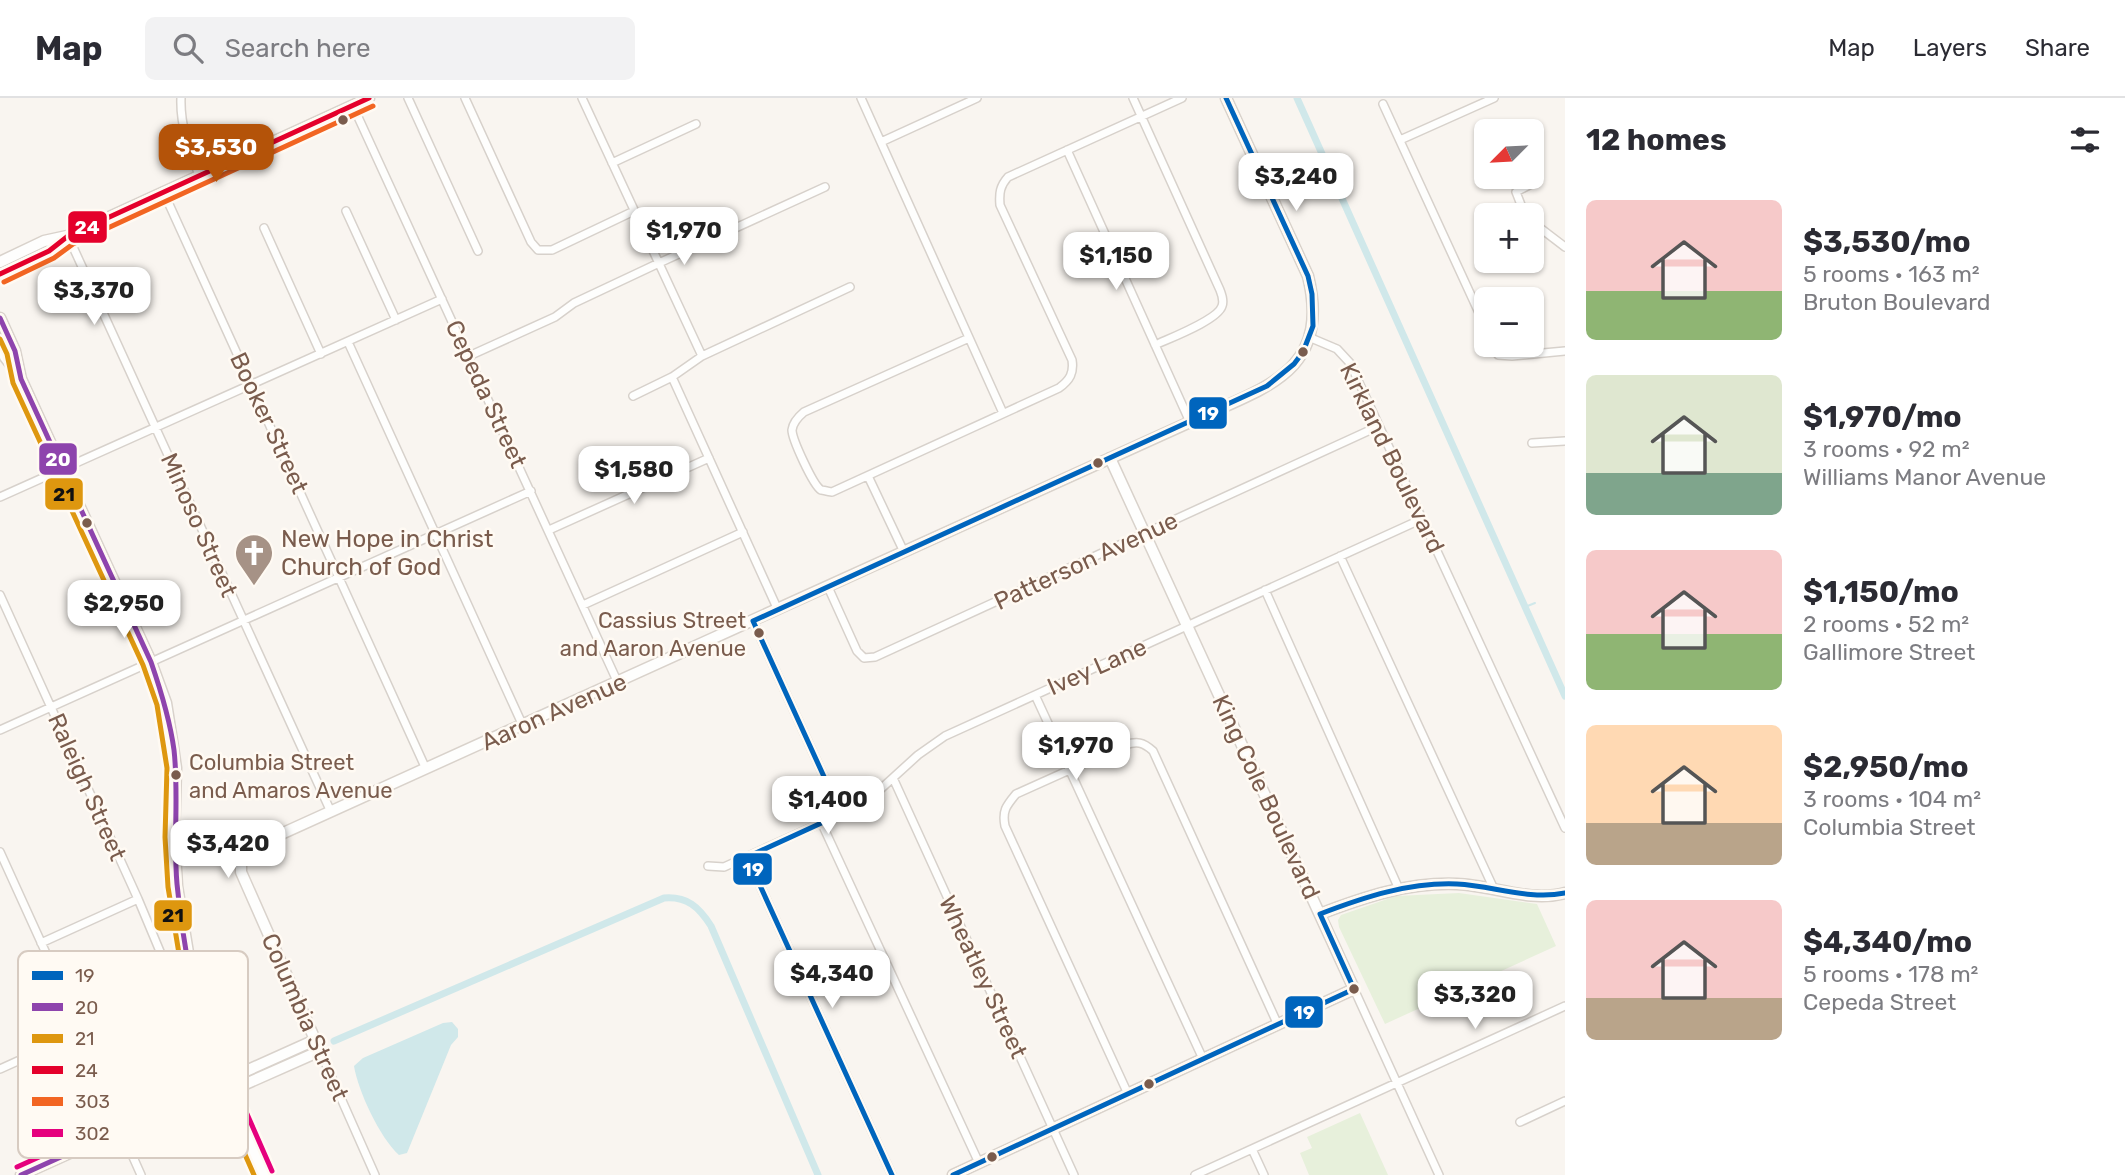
<!DOCTYPE html>
<meta charset="utf-8">
<style>
:root{--surface:#fff;--page:#f2f2f3;--text:#2b2b33;--muted:#7c7c81;--line:#e1e1e2;--accent:#b45309}
body{margin:0;font-family:Rubik,sans-serif;background:var(--page);color:var(--text);height:100vh;display:flex;flex-direction:column;font-size:26px;white-space:nowrap}
*{box-sizing:border-box;margin:0}
p{font-size:23px;color:var(--muted)}
.icon{flex:none;width:38px;height:38px;fill:none;stroke:currentColor;stroke-width:2;stroke-linecap:round;stroke-linejoin:round}
.map{position:relative;flex:1;overflow:hidden}
.sheet{display:flex;flex-direction:column;background:var(--surface);width:560px}
.sheet>*{flex:none}
.needle{width:46px;rotate:246deg}
.fabs{position:absolute;left:1474px;top:21px;display:grid;gap:14px}
.fabs a{display:grid;place-items:center;width:70px;height:70px;border-radius:10px;background:var(--surface);box-shadow:0 2px 5px #0004;font-size:35px}
.price{position:absolute;translate:-50% -60px;padding:0 16px;border-radius:14px;background:#fff;color:#222;font-size:23px;line-height:46px;filter:drop-shadow(0 2px 4px #0008)}
.price::after{content:'';position:absolute;left:50%;top:42px;width:21px;height:16px;margin-left:-10px;background:inherit;clip-path:polygon(0 0,100% 0,50% 100%)}
.price.active{background:var(--accent);color:#fff}
ul{padding:0;list-style:none}
li{display:flex;align-items:center;gap:21px;height:175px;padding:0 21px}
li span{display:grid;place-items:center;flex:none;width:196px;height:140px;border-radius:10px;color:#555}
li>.icon{margin-inline-start:auto}
span .icon{width:84px;height:84px;fill:#fffc;stroke-width:1}
li b{font-size:30px}
h2{display:flex;justify-content:space-between;align-items:center;height:84px;padding:0 21px;font-size:30px}
header{display:flex;align-items:center;gap:42px;box-sizing:border-box;height:98px;padding:0 35px;background:var(--surface);border-bottom:2px solid var(--line)}
header strong{font-size:33px}
nav{display:flex;gap:38px;margin-inline-start:auto;font-size:24px}
.search{width:490px;height:63px;background:var(--page);display:flex;align-items:center;gap:18px;box-sizing:border-box;padding:0 24px;border-radius:10px;color:var(--muted);font-size:26px}
main{display:flex;flex:1;min-height:0}
.map>svg:first-child{display:block}
.green{fill:#e7f0db}
.water{fill:#d0e8ea}
.lines{fill:none;stroke-linecap:round;stroke-linejoin:round}
.stream{stroke:#d0e8ea;stroke-width:2}
.canal{stroke:#d0e8ea;stroke-width:7}
.street-casing{stroke:#d7d1cb;stroke-width:10}
.secondary-casing{stroke:#d9d2cb;stroke-width:13}
.street{stroke:#fefefd;stroke-width:7}
.secondary{stroke:#fefefd;stroke-width:10}
.bus-1-casing{stroke:#fffaf3;stroke-width:10}
.bus-2-casing{stroke:#fffaf3;stroke-width:10}
.bus-3-casing{stroke:#fffaf3;stroke-width:10}
.bus-4-casing{stroke:#fffaf3;stroke-width:10}
.bus-5-casing{stroke:#fffaf3;stroke-width:10}
.bus-6-casing{stroke:#fffaf3;stroke-width:10}
.bus-1{stroke:#0065bd;stroke-width:5}
.bus-2{stroke:#8e44ad;stroke-width:5}
.bus-3{stroke:#de970f;stroke-width:5}
.bus-4{stroke:#e4002b;stroke-width:5}
.bus-5{stroke:#f26522;stroke-width:5}
.bus-6{stroke:#e5007d;stroke-width:5}
.bus-dot{fill:#7a5c4d;stroke:#fffaf3;stroke-width:2.5}
.labels{text-anchor:middle;stroke-width:5;stroke-linejoin:round;paint-order:stroke}
.bus-label{font-size:22px;fill:#7a5c4d;stroke:#fffaf3;text-anchor:end}
.street-label{font-size:24px;fill:#7a5c4d;stroke:#fffaf3}
.poi-label{font-size:24px;fill:#7a5c4d;stroke:#fffaf3;text-anchor:start}
.key{fill:#fffaf3;stroke:#d7cbc1;stroke-width:2}
.key-label{font-size:19px;fill:#7a5c4d}
.line-badge{stroke:#fffaf3;stroke-width:2.5}
.badge-label{font-size:19px;text-anchor:middle;font-weight:bold;fill:#fff}
.pale-badge-label{font-size:19px;text-anchor:middle;font-weight:bold;fill:#111}
</style>
<header>
<strong>Map</strong>
<div class="search"><svg class="icon" aria-label="search" viewBox="0 0 24 24"><circle cx="10" cy="10" r="6"/><path d="M15 15l6 6"/></svg>Search here</div>
<nav><a>Map</a><a>Layers</a><a>Share</a></nav>
</header>
<main>
<div class="map">
<svg width="1565" height="1077" viewBox="0 0 1565 1077">
<rect width="100%" height="100%" fill="#f9f5f0"/>
<!-- green -->
<path class="green" d="M1459,795L1537,806L1556,848L1385,926L1339,829L1338,822L1341,817L1396,798Z
M1360,1015L1388,1077H1309L1300,1055L1312,1050L1307,1039Z"/>
<!-- water -->
<path class="water" d="M452,924L458,931V939L451,947L407,1055L399,1057C380,1040 358,993 354,968L363,960L443,925Z"/>
<g class="lines">
<!-- stream -->
<path class="stream" d="M1525,509L1535,505"/>
<!-- canal -->
<path class="canal" d="M1297,0L1565,598
M334,943L664,800C687,798 699,809 711,828L818,1077"/>
<defs>
<path id="street" d="M181,0C180,27 189,52 199,77
M408,0L478,153
M465,0L531,144L538,152H552L634,113
M582,0L702,258
M861,0L1003,315
M1133,0L1220,192C1222,197 1224,203 1222,208C1218,222 1170,240 1155,247
M1383,6L1486,230
M353,8L618,585
M1400,42L1494,0
M881,44L977,0
M1067,52L1190,324
M612,65L696,26
M163,93L426,671
M346,113L396,222
M1525,117L1516,94L1533,85
M1531,123L1565,149
M264,130L321,256
M68,138L331,714
M969,240L804,314C798,319 793,324 792,332C792,341 813,387 821,392C822,392 831,394 832,394L1059,290C1070,282 1074,275 1072,262L1000,107C999,95 1000,88 1008,79L1182,0
M1311,240L1337,251L1350,265L1565,730
M348,244L523,628
M1493,247L1498,257L1512,258L1565,253
M469,258L555,219L574,205L659,165L825,89
M672,279L778,512
M633,298L672,279L702,258L850,189
M1532,345L1565,343
M868,378L904,454
M0,399L442,201
M549,432L709,360
M1340,458L1493,789
M828,489L857,553L864,560L875,559L1379,328
M1265,492L1399,791
M0,497L138,801L172,882
M583,507L743,434
M753,523L841,716
M1035,597L1203,961
M0,632L531,393
M893,680L1074,1077
M822,726L979,1065
M0,754L110,996L121,1032L141,1077
M747,759L892,1077
M708,768L724,769L841,716L873,698L918,657L945,638L1422,421
M41,845L138,801
M160,879L165,864
M1354,891L1439,1077
M320,953L375,1077
M0,971L82,934
M110,996L122,985L131,960
M1128,996L1005,728C1002,713 1006,708 1016,696L1125,647C1137,643 1143,644 1153,653L1278,927
M1520,1024L1565,1003
M1252,1051L1264,1077
M1195,1077L1565,908"/>
<path id="secondary" d="M0,164L44,143L67,138
M0,176L49,153L68,138L369,0
M0,220L15,253L21,281L151,564L166,605L173,649L176,670L174,739L177,788L195,897L219,975L264,1077
M0,248L5,259L19,277
M1320,816C1364,799 1409,784 1457,786C1492,787 1530,805 1565,795
M225,988L237,977L315,942
M183,1002L201,979L207,944
M21,1077L180,1005L225,988H241L320,953L241,774V760L248,751L1190,324C1262,290 1332,276 1308,178L1226,0
M953,1077L1354,891L1110,360"/>
</defs>
<!-- street casing -->
<use href="#street" class="street-casing"/>
<!-- secondary casing -->
<use href="#secondary" class="secondary-casing"/>
<!-- street -->
<use href="#street" class="street"/>
<!-- secondary -->
<use href="#secondary" class="secondary"/>
<defs>
<path id="bus-1" d="M892,1077L747,759L841,716L753,523L1267,288L1294,266L1303,254L1313,228L1312,196L1308,178L1226,0
M953,1077L1354,891L1320,816C1364,799 1410,784 1457,786C1494,788 1528,802 1565,795"/>
<path id="bus-2" d="M0,220L15,253L21,281L151,564C161,593 170,622 174,652C179,696 173,741 177,786C183,855 199,923 225,988L180,1005L21,1077"/>
<path id="bus-3" d="M0,241L7,256L13,285L143,567L157,607L167,670L165,739L168,789L186,898L211,979L254,1077"/>
<path id="bus-4" d="M0,176L49,153L68,138L369,0"/>
<path id="bus-5" d="M4,184L54,160L73,146L373,8"/>
<path id="bus-6" d="M233,984L272,1073
M17,1069L176,997L222,980"/>
</defs>
<!-- bus-1 casing -->
<use href="#bus-1" class="bus-1-casing"/>
<!-- bus-2 casing -->
<use href="#bus-2" class="bus-2-casing"/>
<!-- bus-3 casing -->
<use href="#bus-3" class="bus-3-casing"/>
<!-- bus-4 casing -->
<use href="#bus-4" class="bus-4-casing"/>
<!-- bus-5 casing -->
<use href="#bus-5" class="bus-5-casing"/>
<!-- bus-6 casing -->
<use href="#bus-6" class="bus-6-casing"/>
<!-- bus-1 -->
<use href="#bus-1" class="bus-1"/>
<!-- bus-2 -->
<use href="#bus-2" class="bus-2"/>
<!-- bus-3 -->
<use href="#bus-3" class="bus-3"/>
<!-- bus-4 -->
<use href="#bus-4" class="bus-4"/>
<!-- bus-5 -->
<use href="#bus-5" class="bus-5"/>
<!-- bus-6 -->
<use href="#bus-6" class="bus-6"/>
</g>
<!-- icons -->
<defs>
<symbol id="church-pin" viewBox="-11 -11 22 30"><path d="M0 17L-7.5 6A9.5 9.5 0 1 1 7.5 6Z" fill="#a69286" stroke="#fffaf3"/><path d="M-1.2-6h2.4v3.5h3.3v2.4h-3.3V6h-2.4V-.1h-3.3v-2.4h3.3Z" fill="#fff"/></symbol>
</defs>
<g fill-rule="evenodd">
<use href="#church-pin" x="232" y="433" width="44" height="60"/>
</g>
<!-- markers -->
<g class="bus-dot">
<circle cx="343" cy="22" r="6"/>
<circle cx="1303" cy="254" r="6"/>
<circle cx="1098" cy="365" r="6"/>
<circle cx="87" cy="425" r="6"/>
<circle cx="759" cy="535" r="6"/>
<circle cx="176" cy="677" r="6"/>
<circle cx="1354" cy="891" r="6"/>
<circle cx="1149" cy="986" r="6"/>
<circle cx="992" cy="1059" r="6"/>
</g>
<g class="labels">
<!-- bus labels -->
<g class="bus-label">
<text x="746" y="530">Cassius Street<tspan x="746" dy="28">and Aaron Avenue</tspan></text>
<text x="189" y="672" text-anchor="start">Columbia Street<tspan x="189" dy="28">and Amaros Avenue</tspan></text>
</g>
<!-- street labels -->
<g class="street-label">
<text transform="translate(486 296) rotate(65)" y="8">Cepeda Street</text>
<text transform="translate(269 325) rotate(65)" y="8">Booker Street</text>
<text transform="translate(1392 360) rotate(64)" y="8">Kirkland Boulevard</text>
<text transform="translate(199 427) rotate(66)" y="8">Minoso Street</text>
<text transform="translate(1086 463) rotate(-25)" y="8">Patterson Avenue</text>
<text transform="translate(1097 569) rotate(-24)" y="8">Ivey Lane</text>
<text transform="translate(554 614) rotate(-24)" y="8">Aaron Avenue</text>
<text transform="translate(87 689) rotate(66)" y="8">Raleigh Street</text>
<text transform="translate(1266 699) rotate(65)" y="8">King Cole Boulevard</text>
<text transform="translate(983 879) rotate(65)" y="8">Wheatley Street</text>
<text transform="translate(305 919) rotate(66)" y="8">Columbia Street</text>
</g>
<!-- poi labels -->
<g class="poi-label">
<text x="281" y="449">New Hope in Christ<tspan x="281" dy="28">Church of God</tspan></text>
</g>
</g>
<!-- legend -->
<rect x="18" y="853" width="230" height="207" rx="10" class="key"/>
<rect x="32" y="873" width="31" height="9" fill="#0065bd"/>
<rect x="32" y="905" width="31" height="8" fill="#8e44ad"/>
<rect x="32" y="936" width="31" height="9" fill="#de970f"/>
<rect x="32" y="968" width="31" height="8" fill="#e4002b"/>
<rect x="32" y="999" width="31" height="9" fill="#f26522"/>
<rect x="32" y="1031" width="31" height="8" fill="#e5007d"/>
<g class="key-label">
<text x="75" y="884">19</text>
<text x="75" y="916">20</text>
<text x="75" y="947">21</text>
<text x="75" y="979">24</text>
<text x="75" y="1010">303</text>
<text x="75" y="1042">302</text>
</g>
<g class="line-badge">
<rect x="67" y="112" width="41" height="34" rx="7" fill="#e4002b"/>
<rect x="1188" y="298" width="40" height="34" rx="7" fill="#0065bd"/>
<rect x="38" y="344" width="40" height="34" rx="7" fill="#8e44ad"/>
<rect x="44" y="379" width="40" height="34" rx="7" fill="#de970f"/>
<rect x="732" y="754" width="41" height="34" rx="7" fill="#0065bd"/>
<rect x="153" y="801" width="40" height="33" rx="7" fill="#de970f"/>
<rect x="1284" y="897" width="40" height="34" rx="7" fill="#0065bd"/>
</g>
<g class="badge-label">
<text x="87" y="136">24</text>
<text x="1208" y="322">19</text>
<text x="58" y="368">20</text>
<text x="753" y="778">19</text>
<text x="1304" y="921">19</text>
</g>
<g class="pale-badge-label">
<text x="64" y="403">21</text>
<text x="173" y="824">21</text>
</g>
</svg>
<div class="fabs">
<a><svg class="needle" viewBox="-14 -14 28 28"><path d="M0-13l5 13h-10z" fill="#e53935"/><path d="M0 13l5-13h-10z" fill="#7c7c81"/></svg></a>
<a>+</a>
<a>−</a>
</div>
<b class="price active" style="left:216px;top:86px">$3,530</b>
<b class="price" style="left:1296px;top:115px">$3,240</b>
<b class="price" style="left:684px;top:169px">$1,970</b>
<b class="price" style="left:1116px;top:194px">$1,150</b>
<b class="price" style="left:94px;top:229px">$3,370</b>
<b class="price" style="left:634px;top:408px">$1,580</b>
<b class="price" style="left:124px;top:542px">$2,950</b>
<b class="price" style="left:1076px;top:684px">$1,970</b>
<b class="price" style="left:828px;top:738px">$1,400</b>
<b class="price" style="left:228px;top:782px">$3,420</b>
<b class="price" style="left:832px;top:912px">$4,340</b>
<b class="price" style="left:1475px;top:933px">$3,320</b>
</div>
<section class="sheet">
<h2>12 homes<svg class="icon" aria-label="filters" viewBox="0 0 24 24"><path d="M4 7h16M4 17h16"/><circle cx="9" cy="7" r="2"/><circle cx="15" cy="17" r="2"/></svg></h2>
<ul>
<li><span style="background:linear-gradient(#f6c9c9 65%,#8fb573 0)"><svg class="icon" aria-label="home" viewBox="0 0 24 24"><path d="M3 11l9-7 9 7M6 9v11h12V9"/></svg></span><div><b>$3,530/mo</b><p>5 rooms · 163 m²</p><p>Bruton Boulevard</p></div></li>
<li><span style="background:linear-gradient(#dfe7d0 70%,#7fa58c 0)"><svg class="icon" aria-label="home" viewBox="0 0 24 24"><path d="M3 11l9-7 9 7M6 9v11h12V9"/></svg></span><div><b>$1,970/mo</b><p>3 rooms · 92 m²</p><p>Williams Manor Avenue</p></div></li>
<li><span style="background:linear-gradient(#f6c9c9 60%,#8fb573 0)"><svg class="icon" aria-label="home" viewBox="0 0 24 24"><path d="M3 11l9-7 9 7M6 9v11h12V9"/></svg></span><div><b>$1,150/mo</b><p>2 rooms · 52 m²</p><p>Gallimore Street</p></div></li>
<li><span style="background:linear-gradient(#ffd9b3 70%,#b9a48a 0)"><svg class="icon" aria-label="home" viewBox="0 0 24 24"><path d="M3 11l9-7 9 7M6 9v11h12V9"/></svg></span><div><b>$2,950/mo</b><p>3 rooms · 104 m²</p><p>Columbia Street</p></div></li>
<li><span style="background:linear-gradient(#f6c9c9 70%,#b9a48a 0)"><svg class="icon" aria-label="home" viewBox="0 0 24 24"><path d="M3 11l9-7 9 7M6 9v11h12V9"/></svg></span><div><b>$4,340/mo</b><p>5 rooms · 178 m²</p><p>Cepeda Street</p></div></li>
</ul>
</section>
</main>
